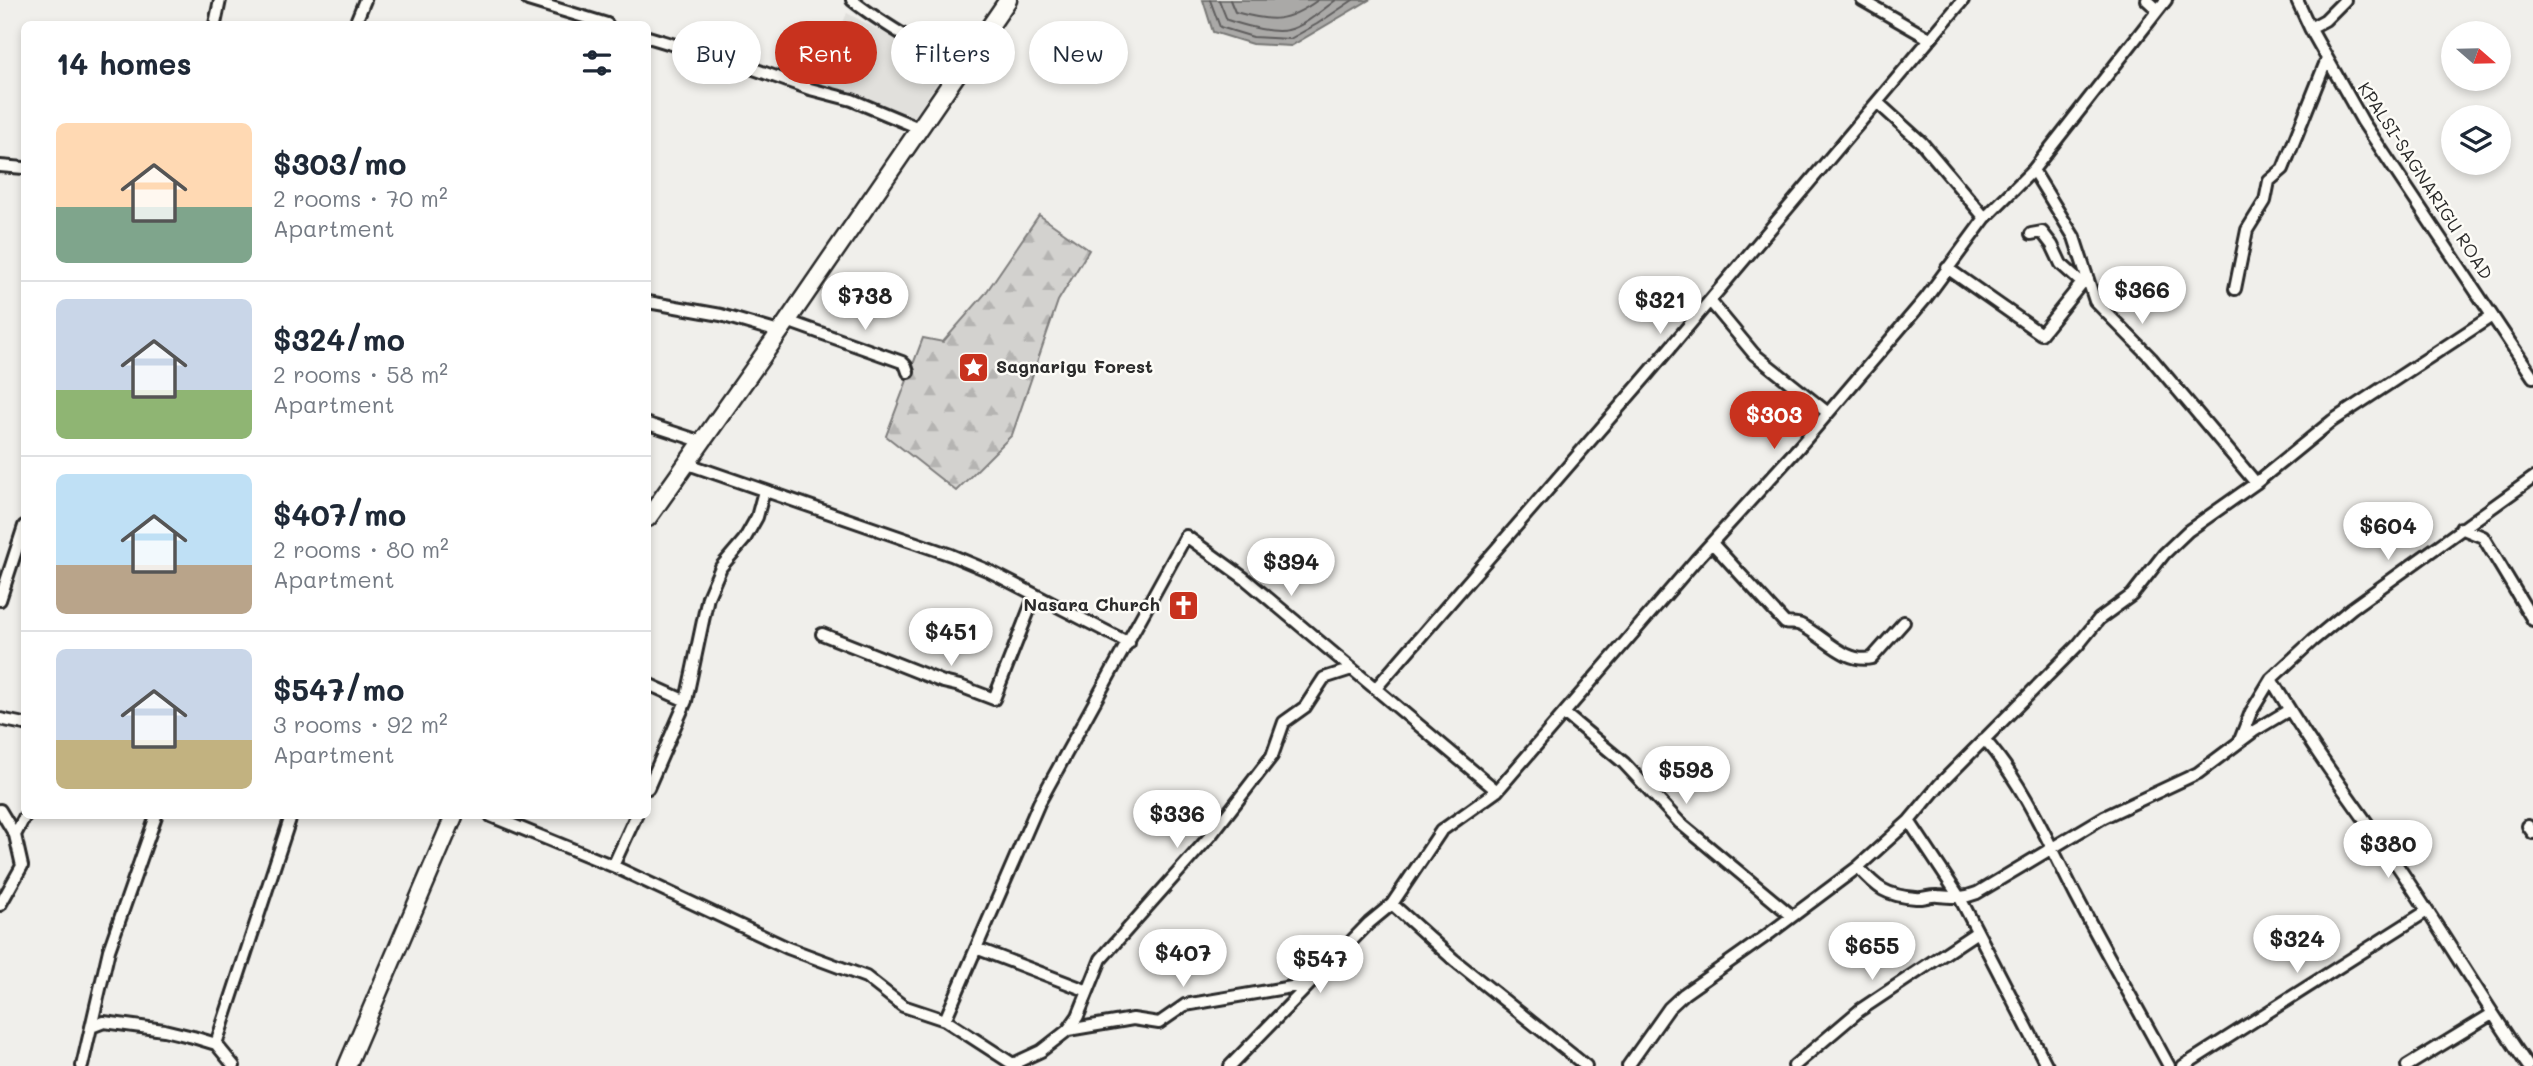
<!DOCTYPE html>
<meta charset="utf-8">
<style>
:root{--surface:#fff;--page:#f2f2f3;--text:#1f2937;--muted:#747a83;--line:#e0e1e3;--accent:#c8321e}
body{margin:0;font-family:Mali,sans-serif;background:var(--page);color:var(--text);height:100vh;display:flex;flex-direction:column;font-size:26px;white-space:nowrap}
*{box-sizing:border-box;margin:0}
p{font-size:23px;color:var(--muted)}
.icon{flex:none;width:38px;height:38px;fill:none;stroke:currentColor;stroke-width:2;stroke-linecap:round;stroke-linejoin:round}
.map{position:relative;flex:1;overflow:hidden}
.drawer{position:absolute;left:21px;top:21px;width:630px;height:798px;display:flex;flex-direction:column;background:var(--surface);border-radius:10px;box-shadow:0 4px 10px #0003}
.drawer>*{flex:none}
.guide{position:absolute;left:672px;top:21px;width:665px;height:63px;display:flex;gap:14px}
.needle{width:46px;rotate:110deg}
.buttons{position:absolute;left:2441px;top:21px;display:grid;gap:14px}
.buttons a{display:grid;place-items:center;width:70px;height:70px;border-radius:50%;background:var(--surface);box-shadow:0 4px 10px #0003;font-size:35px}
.price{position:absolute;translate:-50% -60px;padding:0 16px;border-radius:24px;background:#fff;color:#222;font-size:23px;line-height:46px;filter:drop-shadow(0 2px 4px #0008)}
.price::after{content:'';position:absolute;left:50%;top:42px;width:21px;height:16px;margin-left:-10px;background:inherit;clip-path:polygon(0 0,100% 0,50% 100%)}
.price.current{background:var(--accent);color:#fff}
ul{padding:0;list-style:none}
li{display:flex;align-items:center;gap:21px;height:175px;padding:0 35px}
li+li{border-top:2px solid var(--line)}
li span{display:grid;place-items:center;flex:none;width:196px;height:140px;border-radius:10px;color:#555}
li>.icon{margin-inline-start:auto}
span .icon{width:84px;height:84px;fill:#fffc;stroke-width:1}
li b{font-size:30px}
h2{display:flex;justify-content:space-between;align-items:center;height:84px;padding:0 35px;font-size:30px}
.chip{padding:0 24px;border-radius:32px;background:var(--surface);box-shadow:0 4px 10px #0003;font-size:24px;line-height:63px}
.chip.current{background:var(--accent);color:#fff}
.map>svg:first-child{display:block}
.built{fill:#e1e0dc}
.forest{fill:url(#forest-firs);stroke:#7f7e7d;stroke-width:2}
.water{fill:#aaa9a7;stroke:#777775;stroke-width:2}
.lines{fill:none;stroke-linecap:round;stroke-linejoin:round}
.shore{stroke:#5e5d5d;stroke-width:2}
.street-casing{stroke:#2b2b2b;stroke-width:16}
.secondary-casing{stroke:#2b2b2b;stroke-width:21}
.street{stroke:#fdfcf7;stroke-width:10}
.secondary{stroke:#fdfcf7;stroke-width:16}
.labels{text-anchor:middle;stroke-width:5;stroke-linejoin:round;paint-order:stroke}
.street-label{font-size:18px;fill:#2b2b2b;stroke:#fdfcf7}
.poi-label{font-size:18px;font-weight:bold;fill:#2b2b2b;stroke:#fdfcf7;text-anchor:start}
</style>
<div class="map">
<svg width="2533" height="1066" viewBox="0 0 2533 1066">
<defs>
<pattern id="forest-firs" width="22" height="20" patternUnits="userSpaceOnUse" patternTransform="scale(1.75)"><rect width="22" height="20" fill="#d3d2cf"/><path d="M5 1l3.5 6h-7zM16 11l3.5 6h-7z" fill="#b5b4b2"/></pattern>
</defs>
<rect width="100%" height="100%" fill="#f0efeb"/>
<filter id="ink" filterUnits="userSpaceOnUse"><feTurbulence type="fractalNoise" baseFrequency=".0143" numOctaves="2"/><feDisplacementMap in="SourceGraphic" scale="14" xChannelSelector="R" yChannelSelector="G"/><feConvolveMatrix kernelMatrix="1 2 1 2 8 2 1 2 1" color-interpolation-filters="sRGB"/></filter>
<g filter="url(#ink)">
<!-- built -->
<path class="built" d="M847,13L947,67L914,118L818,82Z"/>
<!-- forest -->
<path class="forest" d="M1039,215L1089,250L1058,301L1012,435L956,491L886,436L923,338L943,342L985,294Z"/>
<!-- water -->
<path class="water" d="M1203,0H1369L1291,46L1252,44L1213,32Z"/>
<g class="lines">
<!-- shore -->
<path class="shore" d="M1210,0L1220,27L1253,37L1290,39L1317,24L1353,0
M1219,0L1227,20C1244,25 1271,34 1288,30C1305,26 1322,10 1336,0
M1230,0L1235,12C1272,22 1286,23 1318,0"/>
<defs>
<path id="street" d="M528,0L607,24
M852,0C885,27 924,45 959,70
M1862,0L1930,39
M2147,0L2158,10
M2297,0L2310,28L2363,122L2533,377
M215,24L220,0
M355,24L365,0
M2310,28L2325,20L2345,0
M648,37L748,67L810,89L852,100L919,128
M1877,102L1922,143L1985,218
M0,166L24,168
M2033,170L2074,237L2095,301L2151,358L2256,483
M1947,268L2041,334L2082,283L2061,264L2052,245L2042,232L2031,234
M2235,289L2247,230L2265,201L2269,181L2283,169L2327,59
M1710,301L1754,354L1828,413
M648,302L721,315L779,332
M787,321L902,362L906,366L908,372
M648,424L703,442
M688,464L951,555L989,571L1129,643
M2461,528L2483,537L2533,620
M1712,543L1785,623C1791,624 1796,623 1801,625C1824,636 1845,664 1872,658L1904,622
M0,600L24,526
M822,634L943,682L960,686L994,699L1035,595
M2271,679C2309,744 2354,804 2397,865C2442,931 2482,1000 2528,1066
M648,684L686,701
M1376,688L1648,374L1963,0
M1565,714L1624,763L1680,823L1792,916
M0,719L24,724
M1984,739C2025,786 2048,842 2076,896C2106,953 2138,1009 2169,1066
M2240,740L2251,712L2271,679L2312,641L2352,608L2533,478
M648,788L686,701L708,597L721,567L744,540L757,517L764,491
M0,810L15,835L22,866L0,905
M491,816L613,866L788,948L866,977L903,1006L945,1020L1016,1066
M1909,821L1960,898L2047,1066
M2528,826L2533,833
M15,835L25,816
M613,866L636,816
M1858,867L1909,821L1940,784L2078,645L2099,619L2132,595L2164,554L2188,531L2256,483L2332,421L2492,316
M1392,904L1454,960L1586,1066
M976,948L1088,991
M945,1020L1039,803L1186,536L1244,578L1497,791
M91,1027L104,1022L164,1030L193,1037L216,1044L234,1066
M1068,1030L1133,1019L1159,1023L1185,1005L1309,984
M216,1044L291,816
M1013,1064L1041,1051L1068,1030L1078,1016L1101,959L1211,835L1272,756L1284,722L1305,707L1324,678L1352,669
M82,1066L109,950L156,816
M1230,1066L1369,923L1392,904L1441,831L1497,791L1696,560L1800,446L1926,298L1985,218L2033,170L2166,0
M1628,1066L1669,1008L1684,994L1766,936L1858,867C1877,888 1886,896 1916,898C1923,899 1930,895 1938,896C1953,897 1962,899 1977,893L2104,817L2198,773L2254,731L2289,710
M1794,1066L1860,1010L1977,932
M2183,1066L2427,911
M2407,1066L2492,1014"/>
<path id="secondary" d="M648,518L784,326L1008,0
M347,1066L454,816"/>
</defs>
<!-- street casing -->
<use href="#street" class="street-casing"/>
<!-- secondary casing -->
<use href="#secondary" class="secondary-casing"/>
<!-- street -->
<use href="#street" class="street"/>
<!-- secondary -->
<use href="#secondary" class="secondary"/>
</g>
</g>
<!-- icons -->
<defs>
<symbol id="sight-square" viewBox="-11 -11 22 22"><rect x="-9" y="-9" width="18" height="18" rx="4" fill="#c8321e" stroke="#fdfcf7"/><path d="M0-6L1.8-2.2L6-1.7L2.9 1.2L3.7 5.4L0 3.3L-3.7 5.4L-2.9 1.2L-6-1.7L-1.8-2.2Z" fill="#fff"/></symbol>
<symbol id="church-square" viewBox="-11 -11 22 22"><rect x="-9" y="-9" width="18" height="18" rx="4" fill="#c8321e" stroke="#fdfcf7"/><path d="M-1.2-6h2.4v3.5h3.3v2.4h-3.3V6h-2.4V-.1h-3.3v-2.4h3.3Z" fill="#fff"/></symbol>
</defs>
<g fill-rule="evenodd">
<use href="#sight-square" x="956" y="350" width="35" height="35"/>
<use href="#church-square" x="1166" y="588" width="35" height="35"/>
</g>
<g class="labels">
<!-- street labels -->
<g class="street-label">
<text transform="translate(2425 181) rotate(57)" y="6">KPALSI-SAGNARIGU ROAD</text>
</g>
<!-- poi labels -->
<g class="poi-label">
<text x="996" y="373">Sagnarigu Forest</text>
<text x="1160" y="611" text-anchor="end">Nasara Church</text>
</g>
</g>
</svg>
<div class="buttons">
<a><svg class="needle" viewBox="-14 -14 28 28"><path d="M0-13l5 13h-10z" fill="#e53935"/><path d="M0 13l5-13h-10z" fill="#747a83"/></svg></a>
<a><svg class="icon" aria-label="layers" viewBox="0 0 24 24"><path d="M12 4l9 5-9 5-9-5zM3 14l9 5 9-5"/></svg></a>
</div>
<b class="price" style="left:2142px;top:326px">$366</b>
<b class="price" style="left:865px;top:332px">$738</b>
<b class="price" style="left:1660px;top:336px">$321</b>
<b class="price current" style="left:1774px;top:451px">$303</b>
<b class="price" style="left:2388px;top:562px">$604</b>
<b class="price" style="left:1291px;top:598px">$394</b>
<b class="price" style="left:951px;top:668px">$451</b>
<b class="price" style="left:1686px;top:806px">$598</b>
<b class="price" style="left:1177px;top:850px">$336</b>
<b class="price" style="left:2388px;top:880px">$380</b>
<b class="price" style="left:2297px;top:975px">$324</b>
<b class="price" style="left:1872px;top:982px">$655</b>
<b class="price" style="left:1183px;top:989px">$407</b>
<b class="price" style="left:1320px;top:995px">$547</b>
<div class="guide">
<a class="chip">Buy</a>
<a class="chip current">Rent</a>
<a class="chip">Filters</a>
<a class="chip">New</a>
</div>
<section class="drawer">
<h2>14 homes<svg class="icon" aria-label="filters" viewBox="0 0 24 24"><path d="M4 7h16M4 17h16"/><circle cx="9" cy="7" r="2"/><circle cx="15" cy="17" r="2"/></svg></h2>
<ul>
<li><span style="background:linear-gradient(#ffd9b3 60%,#7fa58c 0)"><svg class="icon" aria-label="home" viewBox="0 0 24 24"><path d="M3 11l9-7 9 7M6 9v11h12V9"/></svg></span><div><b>$303/mo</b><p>2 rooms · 70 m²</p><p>Apartment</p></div></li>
<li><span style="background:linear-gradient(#c9d6e8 65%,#8fb573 0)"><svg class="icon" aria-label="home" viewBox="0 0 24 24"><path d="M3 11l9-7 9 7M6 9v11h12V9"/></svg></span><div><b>$324/mo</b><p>2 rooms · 58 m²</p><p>Apartment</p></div></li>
<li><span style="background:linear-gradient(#bfe0f5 65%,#b9a48a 0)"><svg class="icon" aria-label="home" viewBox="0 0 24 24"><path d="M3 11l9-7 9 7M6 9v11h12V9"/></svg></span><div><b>$407/mo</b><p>2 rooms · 80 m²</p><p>Apartment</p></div></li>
<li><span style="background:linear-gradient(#c9d6e8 65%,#c2b280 0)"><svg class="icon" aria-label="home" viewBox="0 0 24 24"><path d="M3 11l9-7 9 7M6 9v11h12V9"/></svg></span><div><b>$547/mo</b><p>3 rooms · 92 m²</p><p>Apartment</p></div></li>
</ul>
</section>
</div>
